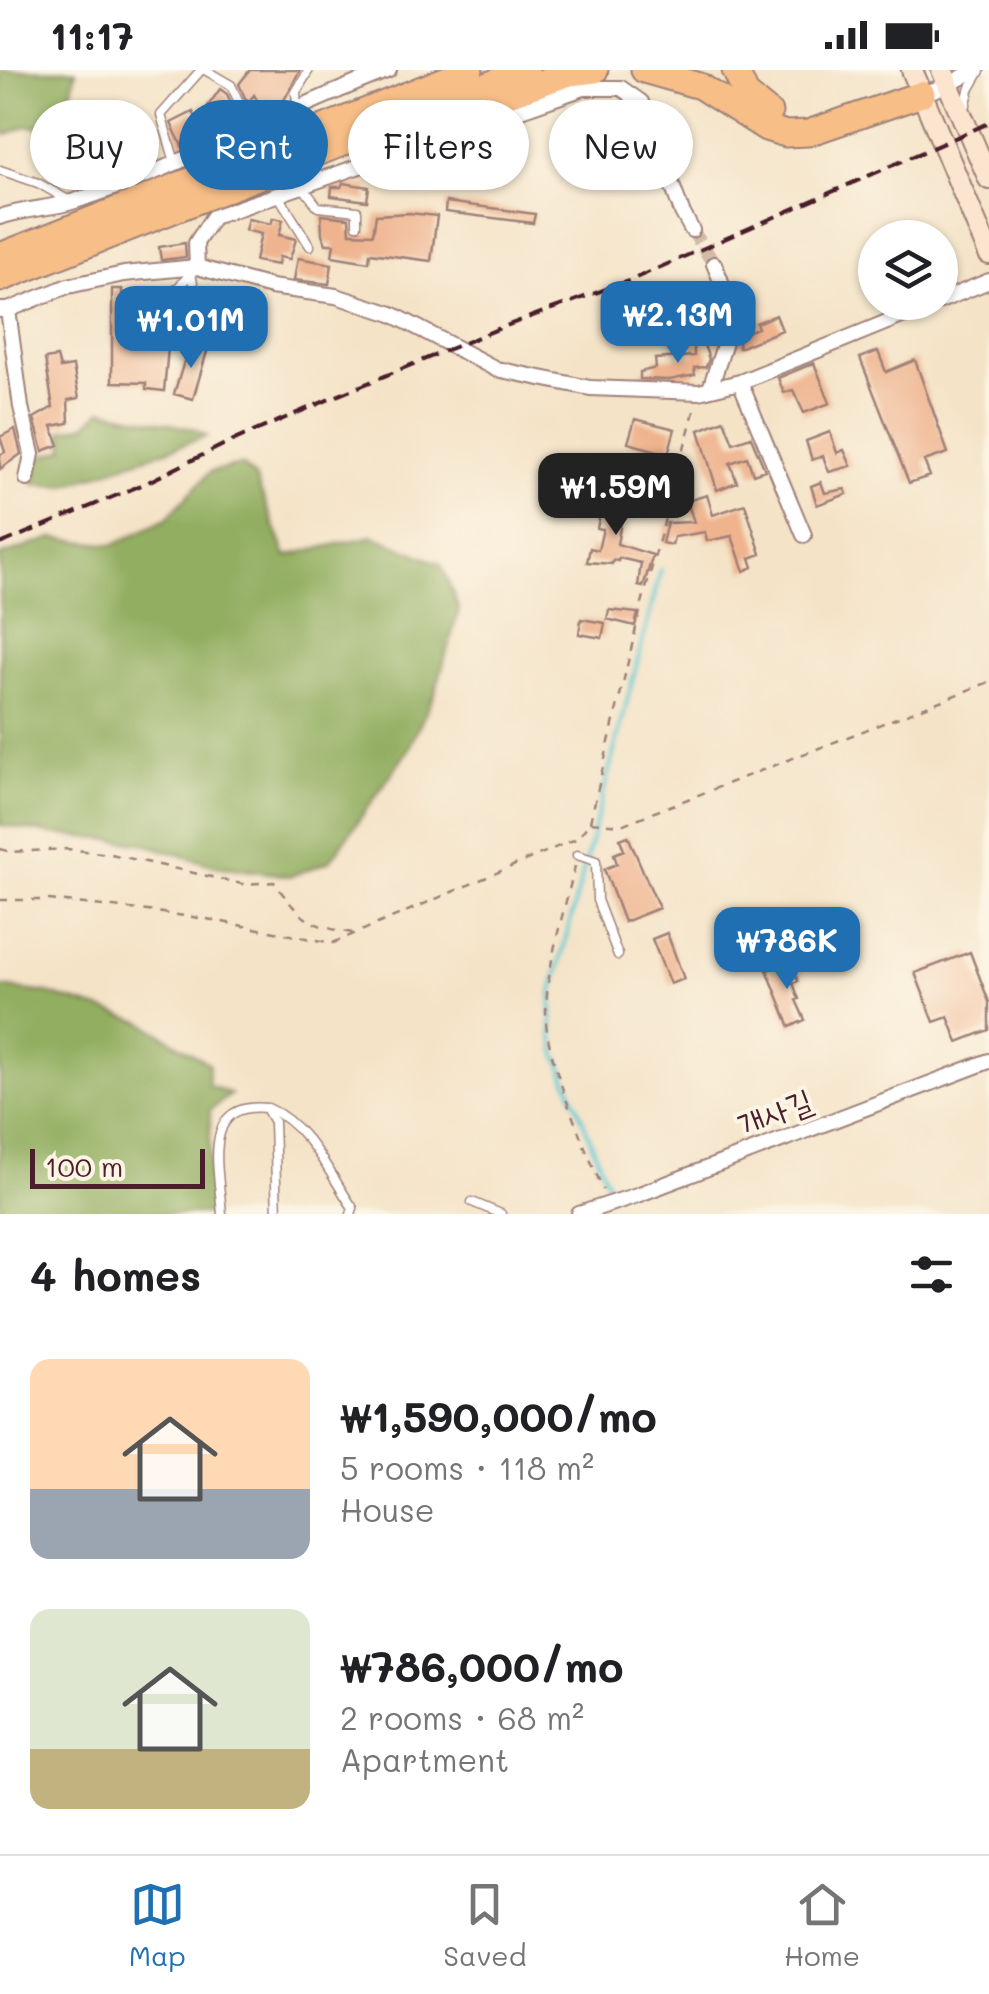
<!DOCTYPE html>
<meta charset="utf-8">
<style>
:root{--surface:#fff;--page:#f2f2f2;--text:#202124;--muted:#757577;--line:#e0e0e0;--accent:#1f6fb2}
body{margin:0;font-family:Mali,"Poor Story",sans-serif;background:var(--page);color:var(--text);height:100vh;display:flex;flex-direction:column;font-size:38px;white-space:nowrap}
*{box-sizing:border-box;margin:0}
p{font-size:32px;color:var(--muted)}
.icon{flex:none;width:55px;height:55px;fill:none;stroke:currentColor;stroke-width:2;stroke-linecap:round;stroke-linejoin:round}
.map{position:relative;height:1144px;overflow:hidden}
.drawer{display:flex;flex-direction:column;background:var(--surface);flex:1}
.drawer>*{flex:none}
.hud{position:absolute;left:30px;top:30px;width:930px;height:90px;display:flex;gap:20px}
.fabs{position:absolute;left:858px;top:150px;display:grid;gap:20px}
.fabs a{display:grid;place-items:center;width:100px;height:100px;border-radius:50%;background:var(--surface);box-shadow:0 2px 8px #0004;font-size:50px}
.scale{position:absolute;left:30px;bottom:25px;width:175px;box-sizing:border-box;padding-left:10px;border:5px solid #4a1f2b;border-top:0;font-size:28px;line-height:35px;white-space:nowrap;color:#4a1f2b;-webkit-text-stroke:8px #fcf5e5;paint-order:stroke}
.price{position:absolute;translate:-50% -85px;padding:0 22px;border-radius:20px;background:var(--accent);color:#fff;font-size:32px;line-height:65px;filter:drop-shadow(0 2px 5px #0008)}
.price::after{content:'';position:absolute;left:50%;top:60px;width:30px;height:22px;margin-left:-15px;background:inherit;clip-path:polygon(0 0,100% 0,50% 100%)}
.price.active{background:#222;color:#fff}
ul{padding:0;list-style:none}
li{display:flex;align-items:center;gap:30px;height:250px;padding:0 30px}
li span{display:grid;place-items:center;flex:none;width:280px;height:200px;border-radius:20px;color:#555}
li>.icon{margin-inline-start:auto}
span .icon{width:120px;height:120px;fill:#fffc;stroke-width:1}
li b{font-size:42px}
h2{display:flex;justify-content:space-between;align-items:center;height:120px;padding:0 30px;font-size:42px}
.chip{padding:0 35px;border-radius:45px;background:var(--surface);box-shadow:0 2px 8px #0004;font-size:35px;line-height:90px}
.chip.active{background:var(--accent);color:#fff}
.status{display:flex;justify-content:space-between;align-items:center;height:70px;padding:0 50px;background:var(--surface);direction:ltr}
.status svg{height:28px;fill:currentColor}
.tab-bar{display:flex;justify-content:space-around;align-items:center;height:140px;border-top:2px solid var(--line);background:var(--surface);font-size:28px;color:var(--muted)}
.tab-bar a{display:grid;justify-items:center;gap:5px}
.tab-bar .active{color:var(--accent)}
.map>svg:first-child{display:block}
.forest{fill:#92ae60;stroke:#6e6646;stroke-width:2.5}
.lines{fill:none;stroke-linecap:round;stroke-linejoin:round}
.stream{stroke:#5cc8d4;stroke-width:4}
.building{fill:#efb38e}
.street-tunnel{stroke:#d2bca8;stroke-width:14;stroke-dasharray:14 7;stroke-linecap:butt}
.lane-casing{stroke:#9f8179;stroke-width:11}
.street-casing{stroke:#9f8179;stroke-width:18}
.secondary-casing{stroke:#9f8179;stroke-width:24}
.highway-casing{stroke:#9f8179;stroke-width:29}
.path{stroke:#9f8179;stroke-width:2.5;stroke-dasharray:8 8;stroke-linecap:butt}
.lane{stroke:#fff;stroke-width:8}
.street{stroke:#fff;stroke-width:14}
.secondary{stroke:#fce5cf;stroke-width:20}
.highway{stroke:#f7be88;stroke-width:25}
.rail{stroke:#4a1f2b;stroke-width:4;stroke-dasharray:15 8;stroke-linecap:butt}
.labels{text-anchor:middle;stroke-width:8;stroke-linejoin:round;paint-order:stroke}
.street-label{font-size:32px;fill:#4a1f2b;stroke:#fcf5e5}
</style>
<div class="status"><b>11:17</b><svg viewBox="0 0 49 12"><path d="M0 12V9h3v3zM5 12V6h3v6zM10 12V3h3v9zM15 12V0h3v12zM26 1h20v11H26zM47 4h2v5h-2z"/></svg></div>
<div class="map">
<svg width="989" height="1144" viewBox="0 0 989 1144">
<rect width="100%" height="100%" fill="#fcf5e5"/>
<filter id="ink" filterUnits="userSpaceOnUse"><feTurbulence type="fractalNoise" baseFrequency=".01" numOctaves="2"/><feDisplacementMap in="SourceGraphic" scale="20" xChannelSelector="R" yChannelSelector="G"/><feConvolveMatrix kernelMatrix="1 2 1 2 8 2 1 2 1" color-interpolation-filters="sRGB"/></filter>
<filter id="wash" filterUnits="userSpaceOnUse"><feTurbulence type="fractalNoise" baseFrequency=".0048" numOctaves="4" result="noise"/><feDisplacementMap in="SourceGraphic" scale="40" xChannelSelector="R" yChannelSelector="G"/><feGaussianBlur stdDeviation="2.25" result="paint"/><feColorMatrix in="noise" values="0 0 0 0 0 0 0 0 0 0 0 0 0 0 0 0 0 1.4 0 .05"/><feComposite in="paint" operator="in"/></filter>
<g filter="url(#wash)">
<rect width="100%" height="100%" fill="#f4e3c7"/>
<!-- forest -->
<path class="forest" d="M0,0H76L70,29L108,44L56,71L49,58L26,56L6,65L0,52Z
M102,340L194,359L207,366L64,416L34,414L39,387L65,379L62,361L86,355Z
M241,395L255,407L286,486L373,466L441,494L459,539L435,623L406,683L330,791L291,806L216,796L142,773L53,764L0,755V486L53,468L113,475L166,449L210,402Z
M0,917L47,923L142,952L209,994L208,1015L231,1024L210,1040V1144H0Z"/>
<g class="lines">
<!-- stream -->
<path class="stream" d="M612,1125L556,982L552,963V922L661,500"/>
</g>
<g id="blocks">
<!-- building -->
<path class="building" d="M250,0H300L282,34L264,42L254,25L249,31L245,28L239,14Z
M220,19L227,24L240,53L233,56L226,43L223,48L208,36Z
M193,42L204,63L182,76L171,53Z
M155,62L160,76L149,79L150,84L132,90L126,71Z
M92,79L102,90L88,102L92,104L82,117L78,119L67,112L81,92L79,90Z
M343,113L369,117L367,131L331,126L332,117H341Z
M446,132L535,144L533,153L445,142Z
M410,143L437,146L431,191L370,183L369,192L332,186L334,174H326L322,164L321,145L349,148L350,163L373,164L376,145Z
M273,148L283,150L279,165L296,169L290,189L279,187L278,195L255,191L261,164L245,160L248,149L271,154Z
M185,173L186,187L161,190L159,177Z
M298,188L332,194L329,214L294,210Z
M112,219H122L123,254H137V262L169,267L164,321L146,319V313L112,312Z
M776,245L782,260L739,278L737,265L758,258L756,253Z
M190,272L208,278L193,329L174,324Z
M694,275H704L709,289L706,297L694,298L695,305L669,310L640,309V302L656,298L655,289L694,286Z
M878,281L886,302L915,290L948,383L924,391L930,406L909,413L860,288Z
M57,287L60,298L73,296L79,328L68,330L69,353L52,356L59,375L43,381L34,348L53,337L45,289Z
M814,293L830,333L804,343L793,320L784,323L778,308Z
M635,349L675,359L668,384L628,373Z
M724,350L733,373L751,367L765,400L753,404L747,387L730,393L737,412L717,420L699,360Z
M15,359L21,384L0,399V385L5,382L0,367Z
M830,362L837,383L844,380L851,396L829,402L823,386L812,390L806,371Z
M821,412L825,423L845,419L847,424L817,435L811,416Z
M605,422L626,426L617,474L653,485L643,517L638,516L641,493L619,488L618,491L613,490L612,494L587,492L590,478L598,480L603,459L597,458Z
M707,425L713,445L745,434L761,484L750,488L753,497L744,501L732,466L707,471L705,462L674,467L672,475L662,473L667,453L694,452L687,431Z
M609,540L638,543L635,556L607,549Z
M581,549L605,553L602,568L579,564Z
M628,766L659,838L624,852L604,799L617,794L614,784L624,780L620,769Z
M667,863L684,909L670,914L652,869Z
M970,882L989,932V960L958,972L948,947L934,952L915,903Z
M791,891L798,911L793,913L799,929L796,930L805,950L790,957L767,900Z"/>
</g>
</g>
<g filter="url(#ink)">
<use href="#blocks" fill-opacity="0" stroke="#9f8179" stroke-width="2.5"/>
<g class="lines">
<!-- street-tunnel -->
<path class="street-tunnel" d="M692,160L714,194"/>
<defs>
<path id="lane" d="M205,0L231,15L251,58
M297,37L296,22L309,0
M965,39L969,20L980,1
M175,92L161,45L201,0
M0,100L38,113L68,130
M302,116L318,137L357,141V155
M278,125L310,176
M191,204L195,222L191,255L182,261L172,260L163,251L159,238L194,200
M577,785L596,791L597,830L618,885
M268,1038C308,1055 329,1103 353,1138L351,1144
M472,1132L501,1144
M222,1144C219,1100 200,1031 266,1038L274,1052L277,1144"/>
<path id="street" d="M922,24L948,15L975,0
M0,147C26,138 50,139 75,131C183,97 283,40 389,0
M197,197L196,173L213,147L584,18H621L641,32L682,142L692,160
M940,231L989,211
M0,240H8L68,216L124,204L197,197L271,217L336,226L392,244L496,299L590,318L699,322L740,312L936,232
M8,240L21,337L32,384L27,409
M740,312L804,465
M710,319C727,264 739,250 714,194
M579,1144L637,1125L989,991"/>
<path id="secondary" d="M912,0L989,184
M942,0L989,109"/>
<path id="highway" d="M644,0L700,16L766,58L786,64L808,63L922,24
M735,0L746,24L769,43
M504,25L570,3L595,0
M0,186L470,0
M0,209L526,0"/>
</defs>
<!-- lane casing -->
<use href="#lane" class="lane-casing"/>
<!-- street casing -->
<use href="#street" class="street-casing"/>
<!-- secondary casing -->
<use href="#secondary" class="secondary-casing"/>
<!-- highway casing -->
<use href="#highway" class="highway-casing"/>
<!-- path -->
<path class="path" d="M590,752L641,537L696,334
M0,779L12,782L67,779L111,784L242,814L274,812C304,853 308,855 358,864
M575,796C563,846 545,899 546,950C547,992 586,1079 603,1120
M0,830H49L140,840L207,849L333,873L578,768L590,752L621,755L989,612"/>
<!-- lane -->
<use href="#lane" class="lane"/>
<!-- street -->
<use href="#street" class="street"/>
<!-- secondary -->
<use href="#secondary" class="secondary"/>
<!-- highway -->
<use href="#highway" class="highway"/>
<!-- rail -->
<path class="rail" d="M0,474L144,414L225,374L339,325L500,258L631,210L989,53"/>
</g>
</g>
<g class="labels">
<!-- street labels -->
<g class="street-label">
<text transform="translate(775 1043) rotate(-21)" y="11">개사길</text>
</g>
</g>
</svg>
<div class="fabs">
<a><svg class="icon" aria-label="layers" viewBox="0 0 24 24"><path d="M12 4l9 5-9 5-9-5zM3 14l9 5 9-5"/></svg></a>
</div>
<div class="scale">100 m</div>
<b class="price" style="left:678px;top:296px">₩2.13M</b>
<b class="price" style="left:191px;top:301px">₩1.01M</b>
<b class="price active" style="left:616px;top:468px">₩1.59M</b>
<b class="price" style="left:787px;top:922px">₩786K</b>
<div class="hud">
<a class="chip">Buy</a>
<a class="chip active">Rent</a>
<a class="chip">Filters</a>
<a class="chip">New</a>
</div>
</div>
<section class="drawer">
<h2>4 homes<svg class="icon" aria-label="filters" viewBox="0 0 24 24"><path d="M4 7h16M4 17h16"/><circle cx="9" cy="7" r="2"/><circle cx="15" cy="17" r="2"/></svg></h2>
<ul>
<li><span style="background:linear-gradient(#ffd9b3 65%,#9aa5b1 0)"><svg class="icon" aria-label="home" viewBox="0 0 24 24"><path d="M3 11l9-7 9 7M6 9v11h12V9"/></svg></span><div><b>₩1,590,000/mo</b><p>5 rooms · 118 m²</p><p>House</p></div></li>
<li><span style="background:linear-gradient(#dfe7d0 70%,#c2b280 0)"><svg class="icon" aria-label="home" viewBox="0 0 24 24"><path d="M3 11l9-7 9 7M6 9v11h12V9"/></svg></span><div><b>₩786,000/mo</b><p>2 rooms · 68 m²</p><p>Apartment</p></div></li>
</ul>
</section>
<nav class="tab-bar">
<a class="active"><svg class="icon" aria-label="map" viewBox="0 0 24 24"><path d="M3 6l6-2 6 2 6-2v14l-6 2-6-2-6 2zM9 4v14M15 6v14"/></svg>Map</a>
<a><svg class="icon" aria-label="saved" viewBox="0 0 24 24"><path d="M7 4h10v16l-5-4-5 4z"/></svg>Saved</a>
<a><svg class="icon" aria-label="home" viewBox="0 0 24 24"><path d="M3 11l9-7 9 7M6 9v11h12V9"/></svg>Home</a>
</nav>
